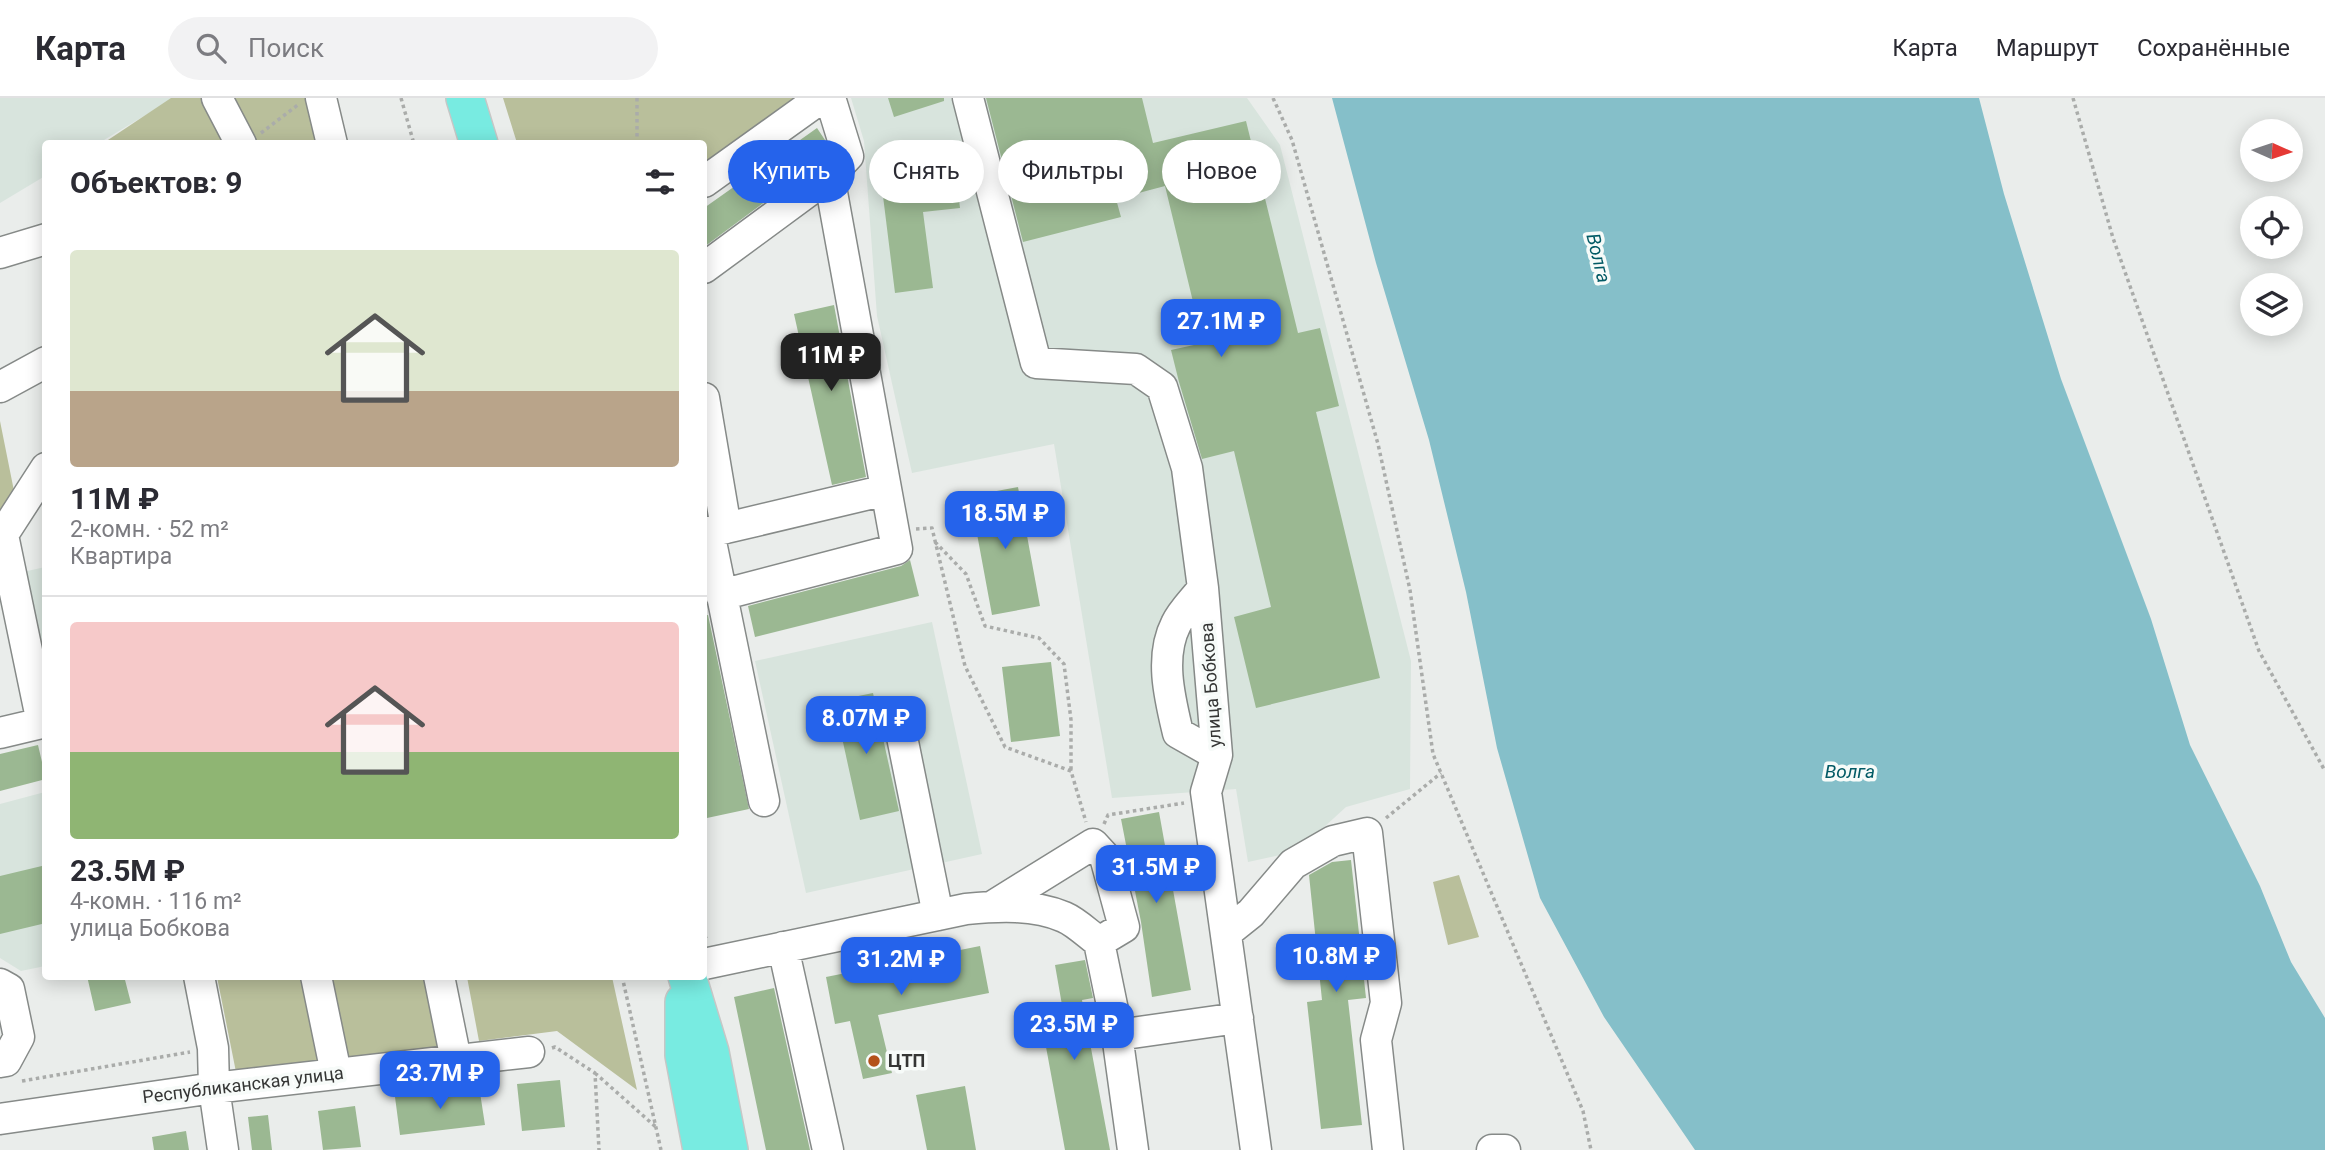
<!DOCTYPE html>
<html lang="ru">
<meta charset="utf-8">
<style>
:root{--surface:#fff;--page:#f2f2f3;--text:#2b2b33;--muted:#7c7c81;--line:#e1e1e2;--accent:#2563eb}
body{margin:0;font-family:Roboto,sans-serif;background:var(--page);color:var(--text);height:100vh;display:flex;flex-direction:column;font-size:26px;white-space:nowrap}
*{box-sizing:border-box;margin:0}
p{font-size:23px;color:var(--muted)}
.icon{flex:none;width:38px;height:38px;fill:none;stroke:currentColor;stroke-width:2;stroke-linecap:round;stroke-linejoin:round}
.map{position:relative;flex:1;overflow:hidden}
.side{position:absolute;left:42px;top:42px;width:665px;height:840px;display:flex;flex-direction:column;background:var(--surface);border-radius:7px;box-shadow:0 4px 18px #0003}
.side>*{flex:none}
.guide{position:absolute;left:728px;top:42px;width:665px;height:63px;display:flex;gap:14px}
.needle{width:46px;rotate:93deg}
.fabs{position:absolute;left:2240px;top:21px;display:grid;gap:14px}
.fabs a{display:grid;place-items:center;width:63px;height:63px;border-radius:50%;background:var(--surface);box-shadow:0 4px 18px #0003;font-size:35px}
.price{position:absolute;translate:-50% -60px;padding:0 16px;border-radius:14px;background:var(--accent);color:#fff;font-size:23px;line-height:46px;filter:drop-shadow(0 2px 4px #0008)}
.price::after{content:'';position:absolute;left:50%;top:42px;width:21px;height:16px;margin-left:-10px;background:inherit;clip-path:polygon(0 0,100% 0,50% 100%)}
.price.active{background:#222;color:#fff}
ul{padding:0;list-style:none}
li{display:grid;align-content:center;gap:14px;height:371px;padding:0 28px}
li+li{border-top:2px solid var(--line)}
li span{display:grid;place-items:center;height:217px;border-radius:7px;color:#555}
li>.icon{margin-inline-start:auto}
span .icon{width:126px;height:126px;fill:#fffc;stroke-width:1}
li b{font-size:30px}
h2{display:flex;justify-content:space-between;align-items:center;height:84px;padding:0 28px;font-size:30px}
.pill{padding:0 24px;border-radius:32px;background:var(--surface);box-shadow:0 4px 18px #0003;font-size:24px;line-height:63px}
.pill.active{background:var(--accent);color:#fff}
header{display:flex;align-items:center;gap:42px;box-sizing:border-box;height:98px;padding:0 35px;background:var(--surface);border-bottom:2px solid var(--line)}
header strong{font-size:33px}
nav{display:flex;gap:38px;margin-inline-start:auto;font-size:24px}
.search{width:490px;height:63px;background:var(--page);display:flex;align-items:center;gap:18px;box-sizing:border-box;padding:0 24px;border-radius:38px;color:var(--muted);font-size:26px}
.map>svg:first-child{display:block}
.built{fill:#d8e4dd}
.green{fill:#b9bf9b}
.water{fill:#85bfc9}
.building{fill:#9bb892}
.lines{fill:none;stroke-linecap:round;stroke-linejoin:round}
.minor-casing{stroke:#868a88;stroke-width:33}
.major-casing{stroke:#c6c7c6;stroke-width:40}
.path{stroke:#aaacaa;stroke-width:3.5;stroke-dasharray:3.5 3.5;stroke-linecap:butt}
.minor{stroke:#fff;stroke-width:30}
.major{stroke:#78ebe1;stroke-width:37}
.poi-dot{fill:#b4511a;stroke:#f7fbf9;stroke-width:2.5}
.labels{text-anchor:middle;stroke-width:7;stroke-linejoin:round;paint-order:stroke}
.street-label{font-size:18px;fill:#353635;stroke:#f7fbf9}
.poi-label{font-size:18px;font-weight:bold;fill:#353635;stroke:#f7fbf9;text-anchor:start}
.water-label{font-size:19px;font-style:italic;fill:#025a65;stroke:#f7fbf9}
</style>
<header>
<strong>Карта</strong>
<div class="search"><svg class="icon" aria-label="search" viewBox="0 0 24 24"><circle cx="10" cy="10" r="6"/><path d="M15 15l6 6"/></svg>Поиск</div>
<nav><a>Карта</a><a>Маршрут</a><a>Сохранённые</a></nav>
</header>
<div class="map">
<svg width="2325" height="1052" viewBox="0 0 2325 1052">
<rect width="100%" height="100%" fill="#eaedeb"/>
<!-- built -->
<path class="built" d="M0,0H174L99,45L46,46L45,78L0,105Z
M851,0H1247L1280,47L1411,563L1410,691L1346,709L1298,753L1248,764L1236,691L1112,700L1054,346L912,375L877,218L864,43Z
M45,469V569L23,474Z
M932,524L982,756L806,795L755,563Z
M45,694V868L21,873L0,860V706Z"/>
<!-- green -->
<path class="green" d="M171,0H309L319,46H102Z
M503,0H807L704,70V46L517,45Z
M0,323L17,408L0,430Z
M1459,777L1479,839L1448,847L1433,784Z
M217,879H302L320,963L236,974Z
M332,879H428L442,950L349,961Z
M467,879H612L637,992L557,933L479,943Z"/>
<!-- water -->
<path class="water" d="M1332,0H1979L2004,96L2061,281L2151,521L2190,647L2260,788L2291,864L2325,920V1052H1695L1604,919L1540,800L1497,650L1466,494L1429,342L1376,165Z"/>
<!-- building -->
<path class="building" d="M888,0H944V3L894,19Z
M986,0H1142L1153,45L1246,23L1298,235L1320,230L1339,308L1316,314L1380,580L1256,610L1234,519L1271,509L1234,353L1202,361L1179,284L1171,252L1203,245L1165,88L1116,101L1121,119L1023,144Z
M817,30L825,42L828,53L817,65L704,149V110Z
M953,52L960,110L923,114L933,190L895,195L883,98L921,93L917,57Z
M834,207L866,379L832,387L794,216Z
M1018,389L1040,508L992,517L970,398Z
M910,462L919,498L755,539L748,508L901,468Z
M704,517H708L749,711L707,720L704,703Z
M1051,564L1060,638L1011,644L1002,569Z
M873,595L899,713L860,722L834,603Z
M38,647L46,681L0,693V656Z
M1159,714L1191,892L1152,899L1141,824L1121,721Z
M1351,762L1366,900L1348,902L1362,1027L1321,1031L1307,904L1322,902L1309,777L1332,764Z
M46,767V825L0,836V778Z
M980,848L989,895L878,917L892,975L863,981L850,923L835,926L826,879Z
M1085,862L1093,900L1082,902L1110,1052H1065L1039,911L1062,907L1055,867Z
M87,878H124L131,905L95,913Z
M774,890L810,1052H766L734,899Z
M560,982L565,1029L522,1033L517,986Z
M479,988L485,1027L400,1037L395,999Z
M965,988L976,1052H927L916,997Z
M355,1008L361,1049L323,1052L318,1013Z
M268,1017L272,1052H252L248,1019Z
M186,1033L189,1052H154L152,1039Z"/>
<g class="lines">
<defs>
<path id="minor" d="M217,0L241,46
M321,0L332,46
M968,0L1036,265L1136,271L1162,289L1187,370L1203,490L1217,657L1206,694L1207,701L1256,1052
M704,84L821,0
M0,155L46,141
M704,170L829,78L848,58L832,6L827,0
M0,289L46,264
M704,300L726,430L708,434
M726,430L886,392
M709,434L764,703
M0,441L46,370
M1203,490C1195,501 1182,513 1176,526C1159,559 1170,601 1178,635L1217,657
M721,497L897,451L829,78
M899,624L938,817
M0,635L42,625L3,437
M993,808L1093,746L1105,759L1124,829L1099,844
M1226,835L1251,815L1293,766L1333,743L1367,735L1386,905L1376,942L1388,1052
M783,849L828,1052
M704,866L966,811C998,808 1034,806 1064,819C1076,824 1088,836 1099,844L1115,922L1133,1052
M199,878L213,950L214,990L223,1052
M316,878L336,975
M439,878L456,962
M0,886L9,891L19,939L6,963L0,964
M1118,937L1238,920
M0,1021L214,990L529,954
M1492,1052H1505"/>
<path id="major" d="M465,0L479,46
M687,878L710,954L729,1052
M684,904V957L702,1052"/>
</defs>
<!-- minor casing -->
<use href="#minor" class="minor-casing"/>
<!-- major casing -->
<use href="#major" class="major-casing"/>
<!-- path -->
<path class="path" d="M401,0L414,46
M637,0V46
M1273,0L1292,42L1378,346L1410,492L1433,656L1583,1013L1591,1052
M2073,0L2113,140L2259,553L2325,673
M261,35L299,6
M916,431L932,430L965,568L1005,649L1071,673L1086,724
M935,444L966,476L985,528L1039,540L1064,566L1071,622V673
M1386,720L1441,675
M1104,726L1108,717L1184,705
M704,825L706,840
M622,878L661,1052
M552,950L555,949L595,975L599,1052
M595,975L657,1030
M22,983L190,954"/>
<!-- minor -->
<use href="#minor" class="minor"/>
<!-- major -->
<use href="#major" class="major"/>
</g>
<!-- markers -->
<circle class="poi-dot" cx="874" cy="963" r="7"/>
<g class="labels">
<!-- street labels -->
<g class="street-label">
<text transform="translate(1211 587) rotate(-94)" y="6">улица Бобкова</text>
<text transform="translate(243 987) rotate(-7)" y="6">Республиканская улица</text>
</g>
<!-- poi labels -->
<g class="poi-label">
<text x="888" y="969">ЦТП</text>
</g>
<!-- water labels -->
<g class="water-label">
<text transform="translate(1599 160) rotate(76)" y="7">Волга</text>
<text x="1850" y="680">Волга</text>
</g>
</g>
</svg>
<div class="fabs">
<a><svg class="needle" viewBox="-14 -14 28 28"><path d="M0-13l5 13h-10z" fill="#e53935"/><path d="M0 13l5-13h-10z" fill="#7c7c81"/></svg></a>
<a><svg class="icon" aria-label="locate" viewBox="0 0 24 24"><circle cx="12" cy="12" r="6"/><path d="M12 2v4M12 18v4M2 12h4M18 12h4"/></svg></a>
<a><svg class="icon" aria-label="layers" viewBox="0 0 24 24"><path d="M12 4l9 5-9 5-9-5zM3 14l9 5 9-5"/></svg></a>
</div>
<b class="price" style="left:1221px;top:261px">27.1M ₽</b>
<b class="price active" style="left:831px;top:295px">11M ₽</b>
<b class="price" style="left:1005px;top:453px">18.5M ₽</b>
<b class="price" style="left:866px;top:658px">8.07M ₽</b>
<b class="price" style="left:1156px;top:807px">31.5M ₽</b>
<b class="price" style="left:1336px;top:896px">10.8M ₽</b>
<b class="price" style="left:901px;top:899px">31.2M ₽</b>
<b class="price" style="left:1074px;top:964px">23.5M ₽</b>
<b class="price" style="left:440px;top:1013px">23.7M ₽</b>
<div class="guide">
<a class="pill active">Купить</a>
<a class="pill">Снять</a>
<a class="pill">Фильтры</a>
<a class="pill">Новое</a>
</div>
<section class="side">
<h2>Объектов: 9<svg class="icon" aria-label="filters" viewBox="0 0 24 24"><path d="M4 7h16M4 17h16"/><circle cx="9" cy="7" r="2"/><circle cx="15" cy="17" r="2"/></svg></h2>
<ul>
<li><span style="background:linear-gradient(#dfe7d0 65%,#b9a48a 0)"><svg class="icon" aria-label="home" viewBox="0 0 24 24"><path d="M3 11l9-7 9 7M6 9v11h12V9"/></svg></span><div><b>11M ₽</b><p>2-комн. · 52 m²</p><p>Квартира</p></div></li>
<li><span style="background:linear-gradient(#f6c9c9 60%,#8fb573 0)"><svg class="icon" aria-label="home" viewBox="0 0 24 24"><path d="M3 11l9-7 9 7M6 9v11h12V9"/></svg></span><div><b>23.5M ₽</b><p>4-комн. · 116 m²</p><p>улица Бобкова</p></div></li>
</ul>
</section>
</div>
